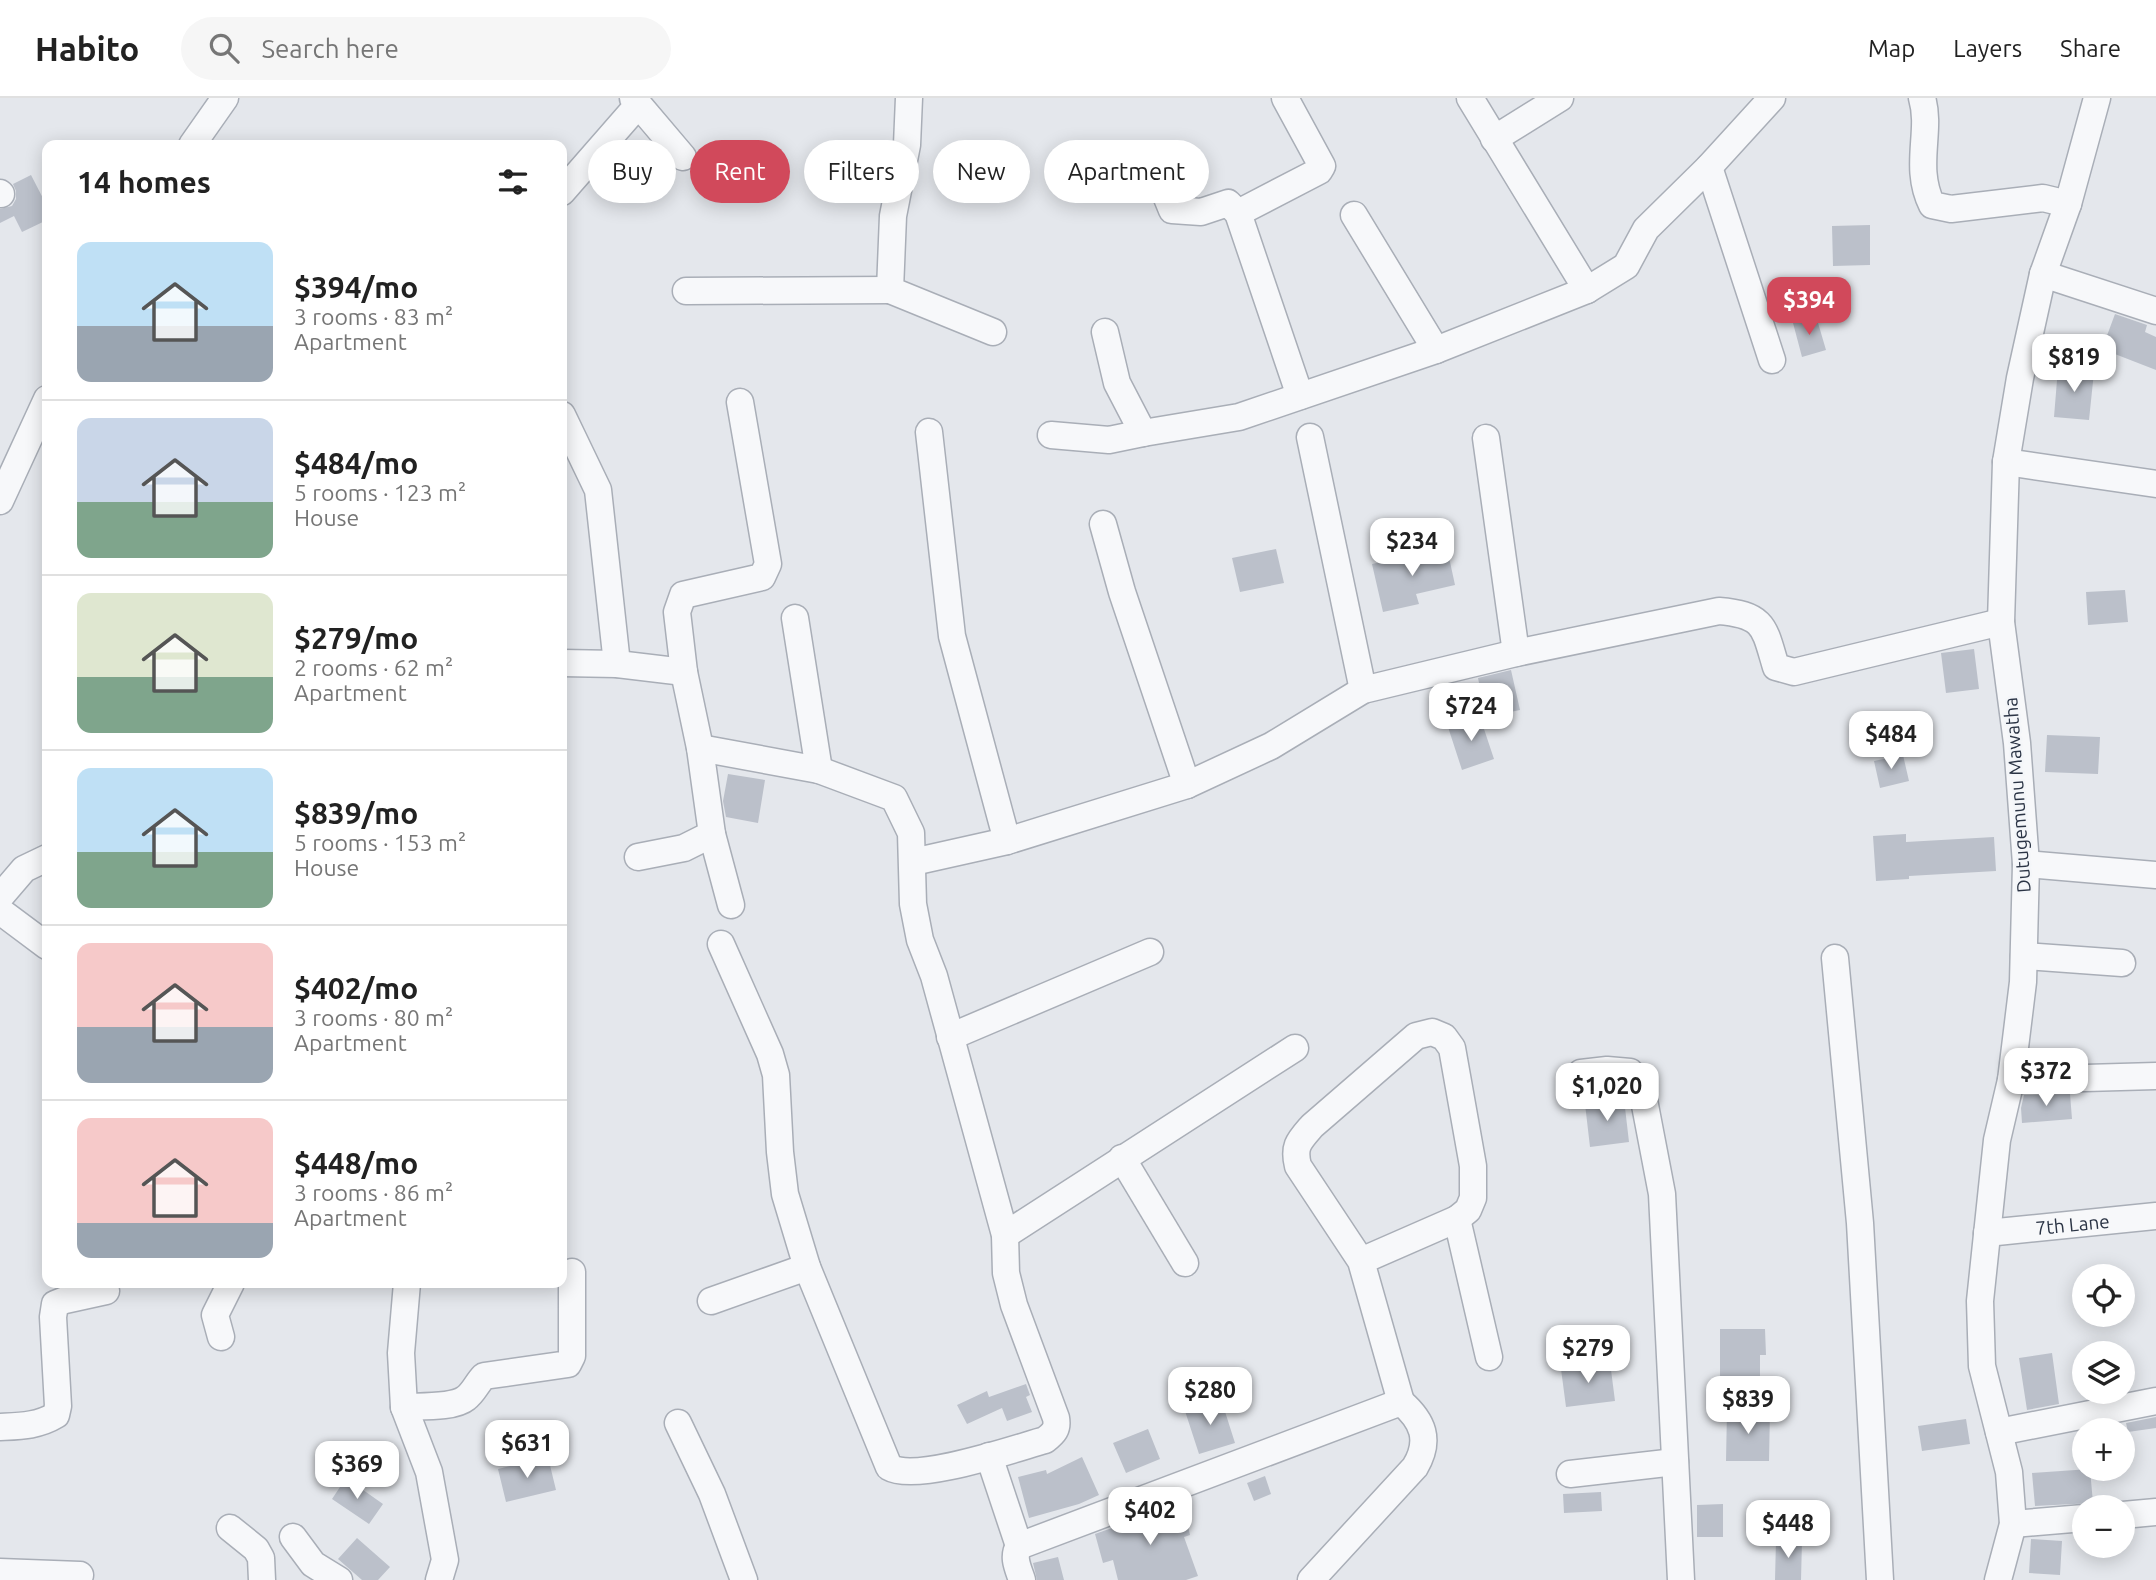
<!DOCTYPE html>
<meta charset="utf-8">
<style>
:root{--surface:#fff;--page:#f6f6f6;--text:#222;--muted:#767676;--line:#e0e0e0;--accent:#d1495b}
body{margin:0;font-family:Ubuntu,sans-serif;background:var(--page);color:var(--text);height:100vh;display:flex;flex-direction:column;font-size:26px;white-space:nowrap}
*{box-sizing:border-box;margin:0}
p{font-size:23px;color:var(--muted)}
.icon{flex:none;width:38px;height:38px;fill:none;stroke:currentColor;stroke-width:2;stroke-linecap:round;stroke-linejoin:round}
.map{position:relative;flex:1;overflow:hidden}
.sheet{position:absolute;left:42px;top:42px;width:525px;height:1148px;display:flex;flex-direction:column;background:var(--surface);border-radius:14px;box-shadow:0 4px 18px #0003}
.sheet>*{flex:none}
.banner{position:absolute;left:588px;top:42px;width:665px;height:63px;display:flex;gap:14px}
.fabs{position:absolute;left:2072px;top:1166px;display:grid;gap:14px}
.fabs a{display:grid;place-items:center;width:63px;height:63px;border-radius:50%;background:var(--surface);box-shadow:0 4px 18px #0003;font-size:35px}
.price{position:absolute;translate:-50% -60px;padding:0 16px;border-radius:14px;background:#fff;color:#222;font-size:23px;line-height:46px;filter:drop-shadow(0 2px 4px #0008)}
.price::after{content:'';position:absolute;left:50%;top:42px;width:21px;height:16px;margin-left:-10px;background:inherit;clip-path:polygon(0 0,100% 0,50% 100%)}
.price.selected{background:var(--accent);color:#fff}
ul{padding:0;list-style:none}
li{display:flex;align-items:center;gap:21px;height:175px;padding:0 35px}
li+li{border-top:2px solid var(--line)}
li span{display:grid;place-items:center;flex:none;width:196px;height:140px;border-radius:14px;color:#555}
li>.icon{margin-inline-start:auto}
span .icon{width:84px;height:84px;fill:#fffc;stroke-width:1}
li b{font-size:30px}
h2{display:flex;justify-content:space-between;align-items:center;height:84px;padding:0 35px;font-size:30px}
.tag{padding:0 24px;border-radius:32px;background:var(--surface);box-shadow:0 4px 18px #0003;font-size:24px;line-height:63px}
.tag.selected{background:var(--accent);color:#fff}
header{display:flex;align-items:center;gap:42px;box-sizing:border-box;height:98px;padding:0 35px;background:var(--surface);border-bottom:2px solid var(--line)}
header strong{font-size:33px}
nav{display:flex;gap:38px;margin-inline-start:auto;font-size:24px}
.search{width:490px;height:63px;background:var(--page);display:flex;align-items:center;gap:18px;box-sizing:border-box;padding:0 24px;border-radius:38px;color:var(--muted);font-size:26px}
.map>svg:first-child{display:block}
.building{fill:#bbc0ca}
.lines{fill:none;stroke-linecap:round;stroke-linejoin:round}
.minor-casing{stroke:#a9aeb7;stroke-width:29}
.minor{stroke:#f7f8fa;stroke-width:26}
.labels{text-anchor:middle;stroke-width:5;stroke-linejoin:round;paint-order:stroke}
.street-label{font-size:19px;fill:#2b3445;stroke:#f4f6f9}
</style>
<header>
<strong>Habito</strong>
<div class="search"><svg class="icon" aria-label="search" viewBox="0 0 24 24"><circle cx="10" cy="10" r="6"/><path d="M15 15l6 6"/></svg>Search here</div>
<nav><a>Map</a><a>Layers</a><a>Share</a></nav>
</header>
<div class="map">
<svg width="2156" height="1482" viewBox="0 0 2156 1482">
<rect width="100%" height="100%" fill="#e4e7ec"/>
<!-- building -->
<path class="building" d="M31,77L47,108V122L22,134L14,118L0,125V111L12,108L16,101V93L13,86Z
M1870,127V167L1833,168L1832,128Z
M2115,216L2147,227L2145,234L2156,239V272L2102,251Z
M1816,218L1826,252L1802,259L1793,225Z
M2058,270L2094,274L2089,322L2054,319Z
M1447,450L1455,487L1416,496L1419,506L1383,514L1372,466Z
M1276,451L1284,485L1240,494L1232,460Z
M2125,492L2128,524L2088,527L2086,494Z
M1974,551L1979,591L1946,595L1941,555Z
M1511,572L1520,612L1486,619L1478,580Z
M1480,619L1494,661L1462,672L1448,629Z
M2047,637L2100,639L2098,676L2045,674Z
M1903,657L1909,683L1880,690L1874,663Z
M728,676L765,682L758,725L726,719L723,703Z
M1906,736V744L1994,739L1996,773L1909,778V781L1876,783L1873,738Z
M2070,996L2072,1021L2022,1025L2021,1010L2024,997Z
M1624,1001L1629,1044L1590,1049L1585,1006Z
M1720,1231H1765L1766,1257H1760V1279H1720Z
M2052,1255L2059,1306L2027,1312L2019,1260Z
M1610,1264L1615,1303L1566,1309L1561,1271Z
M1026,1286L1030,1297L1026,1299L1032,1314L1007,1323L1002,1310L967,1326L957,1307L987,1293L989,1299Z
M1221,1301L1235,1345L1199,1356L1185,1313Z
M1727,1312H1770L1769,1363H1726Z
M2156,1319V1330L2128,1334L2126,1325Z
M1966,1321L1970,1346L1922,1353L1918,1328Z
M1148,1331L1160,1361L1126,1375L1113,1345Z
M548,1359L556,1392L506,1404L498,1371Z
M1082,1359L1099,1397L1079,1406L1029,1420L1018,1379L1046,1372L1047,1376Z
M2090,1371L2093,1405L2035,1408L2032,1375Z
M1265,1378L1271,1396L1254,1403L1247,1385Z
M346,1380L383,1406L369,1426L332,1401Z
M1601,1394L1602,1413L1564,1415L1563,1396Z
M1183,1405L1190,1437L1184,1439L1198,1478L1186,1482H1118L1113,1462L1103,1465L1095,1436Z
M1723,1406V1439H1697V1407Z
M357,1440L390,1469L378,1482H362L338,1461Z
M2031,1441L2062,1443L2060,1477L2029,1475Z
M1776,1442L1802,1443L1801,1482H1775Z
M1058,1459L1064,1482H1037L1033,1465Z"/>
<g class="lines">
<defs>
<g id="minor">
<path d="M633,0L683,59"/>
<path d="M909,0L907,47L893,118L890,192L993,234"/>
<path d="M1470,0L1587,192"/>
<path d="M1922,0C1932,33 1913,69 1932,107L1951,111L2043,100L2068,106"/>
<path d="M1494,41L1560,0"/>
<path d="M192,47L225,0"/>
<path d="M1154,68L1172,112L1201,114L1228,105L1238,115L1300,298"/>
<path d="M1709,69L1772,262"/>
<path d="M562,94L638,7"/>
<path d="M0,95L1,96"/>
<path d="M1238,115L1319,73L1322,68L1285,0"/>
<path d="M1354,117L1436,252"/>
<path d="M2043,176L2156,213"/>
<path d="M686,193L890,192"/>
<path d="M1105,234L1117,285L1143,335L1239,319L1436,252L1587,192L1626,168L1646,131L1709,69L1772,0"/>
<path d="M562,317L598,392L617,566"/>
<path d="M929,334L952,538L1007,743"/>
<path d="M1051,337L1109,342L1143,335"/>
<path d="M1310,339L1363,592"/>
<path d="M1486,340L1516,555"/>
<path d="M2006,364L2156,386"/>
<path d="M0,403L47,301"/>
<path d="M1103,426L1122,494L1187,687"/>
<path d="M795,520L819,672"/>
<path d="M562,565L617,566L684,574"/>
<path d="M700,650L819,672L894,700L911,735L913,806L920,842L934,878L1005,1137L1006,1175L1014,1207L1056,1320C1058,1331 1054,1335 1045,1342C1013,1351 916,1385 889,1369L807,1169L785,1096L780,1054L776,977L770,956L721,846"/>
<path d="M712,736L731,807"/>
<path d="M638,759L684,750L712,736L700,650L684,574L677,514L683,497L762,479L768,466L740,304"/>
<path d="M913,764L1007,743L1187,687L1271,648L1363,592L1516,555L1719,513C1765,517 1764,529 1776,569L1794,574L2001,524"/>
<path d="M2026,766L2156,777"/>
<path d="M0,799L24,771L47,760"/>
<path d="M0,813L47,848"/>
<path d="M2024,858L2122,865"/>
<path d="M1835,860L1860,1125L1880,1482"/>
<path d="M950,939L1150,854"/>
<path d="M1581,975L1607,972L1630,974L1639,984L1644,1002L1662,1096L1681,1482"/>
<path d="M2011,982L2156,978"/>
<path d="M1122,1060L1185,1165"/>
<path d="M1457,1121L1489,1259"/>
<path id="s1" d="M1987,1135L2156,1118"/>
<path d="M1005,1137L1295,950"/>
<path d="M1361,1163L1457,1121L1468,1112L1473,1100V1068L1452,950L1444,939L1432,934L1416,938L1312,1028C1299,1043 1293,1048 1298,1068L1361,1163L1401,1304"/>
<path d="M407,1185L401,1255L404,1309L429,1374L445,1462L439,1482"/>
<path d="M711,1203L807,1169"/>
<path d="M221,1239L215,1217L231,1185"/>
<path d="M404,1309C420,1308 454,1310 466,1300C474,1294 477,1285 484,1278L568,1266L572,1258V1174"/>
<path d="M678,1325L712,1396L744,1482"/>
<path d="M0,1329C20,1328 38,1328 56,1317L58,1308L53,1219L55,1206L65,1202L106,1193"/>
<path d="M1999,1334L2156,1303"/>
<path d="M989,1358L1019,1448"/>
<path d="M1570,1376L1675,1364"/>
<path d="M2123,1417L2156,1414"/>
<path d="M2013,1426L2084,1420"/>
<path d="M230,1430L256,1451L261,1460L262,1482"/>
<path d="M293,1439L313,1466L339,1482"/>
<path d="M0,1474L80,1477"/>
<path d="M1022,1482C1018,1470 1012,1459 1019,1448L1401,1304C1423,1323 1431,1342 1415,1369L1311,1482"/>
<path d="M1998,1482L2013,1426L2009,1374L1982,1268L1980,1203L1997,1042L2011,982L2023,884L2026,766L2017,645L2001,524L2006,364L2020,280L2043,176L2068,106L2097,0"/>
</g>
</defs>
<!-- minor casing -->
<use href="#minor" class="minor-casing"/>
<!-- minor -->
<use href="#minor" class="minor"/>
</g>
<g class="labels">
<!-- street labels -->
<g class="street-label">
<text transform="translate(2017 697) rotate(-94)" y="7">Dutugemunu Mawatha</text>
<text dy="7" stroke="none"><textPath href="#s1" startOffset="86">7th Lane</textPath></text>
</g>
</g>
</svg>
<div class="fabs">
<a><svg class="icon" aria-label="locate" viewBox="0 0 24 24"><circle cx="12" cy="12" r="6"/><path d="M12 2v4M12 18v4M2 12h4M18 12h4"/></svg></a>
<a><svg class="icon" aria-label="layers" viewBox="0 0 24 24"><path d="M12 4l9 5-9 5-9-5zM3 14l9 5 9-5"/></svg></a>
<a>+</a>
<a>−</a>
</div>
<b class="price selected" style="left:1809px;top:239px">$394</b>
<b class="price" style="left:2074px;top:296px">$819</b>
<b class="price" style="left:1412px;top:480px">$234</b>
<b class="price" style="left:1471px;top:645px">$724</b>
<b class="price" style="left:1891px;top:673px">$484</b>
<b class="price" style="left:2046px;top:1010px">$372</b>
<b class="price" style="left:1607px;top:1025px">$1,020</b>
<b class="price" style="left:1588px;top:1287px">$279</b>
<b class="price" style="left:1210px;top:1329px">$280</b>
<b class="price" style="left:1748px;top:1338px">$839</b>
<b class="price" style="left:527px;top:1382px">$631</b>
<b class="price" style="left:357px;top:1403px">$369</b>
<b class="price" style="left:1150px;top:1449px">$402</b>
<b class="price" style="left:1788px;top:1462px">$448</b>
<div class="banner">
<a class="tag">Buy</a>
<a class="tag selected">Rent</a>
<a class="tag">Filters</a>
<a class="tag">New</a>
<a class="tag">Apartment</a>
</div>
<section class="sheet">
<h2>14 homes<svg class="icon" aria-label="filters" viewBox="0 0 24 24"><path d="M4 7h16M4 17h16"/><circle cx="9" cy="7" r="2"/><circle cx="15" cy="17" r="2"/></svg></h2>
<ul>
<li><span style="background:linear-gradient(#bfe0f5 60%,#9aa5b1 0)"><svg class="icon" aria-label="home" viewBox="0 0 24 24"><path d="M3 11l9-7 9 7M6 9v11h12V9"/></svg></span><div><b>$394/mo</b><p>3 rooms · 83 m²</p><p>Apartment</p></div></li>
<li><span style="background:linear-gradient(#c9d6e8 60%,#7fa58c 0)"><svg class="icon" aria-label="home" viewBox="0 0 24 24"><path d="M3 11l9-7 9 7M6 9v11h12V9"/></svg></span><div><b>$484/mo</b><p>5 rooms · 123 m²</p><p>House</p></div></li>
<li><span style="background:linear-gradient(#dfe7d0 60%,#7fa58c 0)"><svg class="icon" aria-label="home" viewBox="0 0 24 24"><path d="M3 11l9-7 9 7M6 9v11h12V9"/></svg></span><div><b>$279/mo</b><p>2 rooms · 62 m²</p><p>Apartment</p></div></li>
<li><span style="background:linear-gradient(#bfe0f5 60%,#7fa58c 0)"><svg class="icon" aria-label="home" viewBox="0 0 24 24"><path d="M3 11l9-7 9 7M6 9v11h12V9"/></svg></span><div><b>$839/mo</b><p>5 rooms · 153 m²</p><p>House</p></div></li>
<li><span style="background:linear-gradient(#f6c9c9 60%,#9aa5b1 0)"><svg class="icon" aria-label="home" viewBox="0 0 24 24"><path d="M3 11l9-7 9 7M6 9v11h12V9"/></svg></span><div><b>$402/mo</b><p>3 rooms · 80 m²</p><p>Apartment</p></div></li>
<li><span style="background:linear-gradient(#f6c9c9 75%,#9aa5b1 0)"><svg class="icon" aria-label="home" viewBox="0 0 24 24"><path d="M3 11l9-7 9 7M6 9v11h12V9"/></svg></span><div><b>$448/mo</b><p>3 rooms · 86 m²</p><p>Apartment</p></div></li>
</ul>
</section>
</div>
